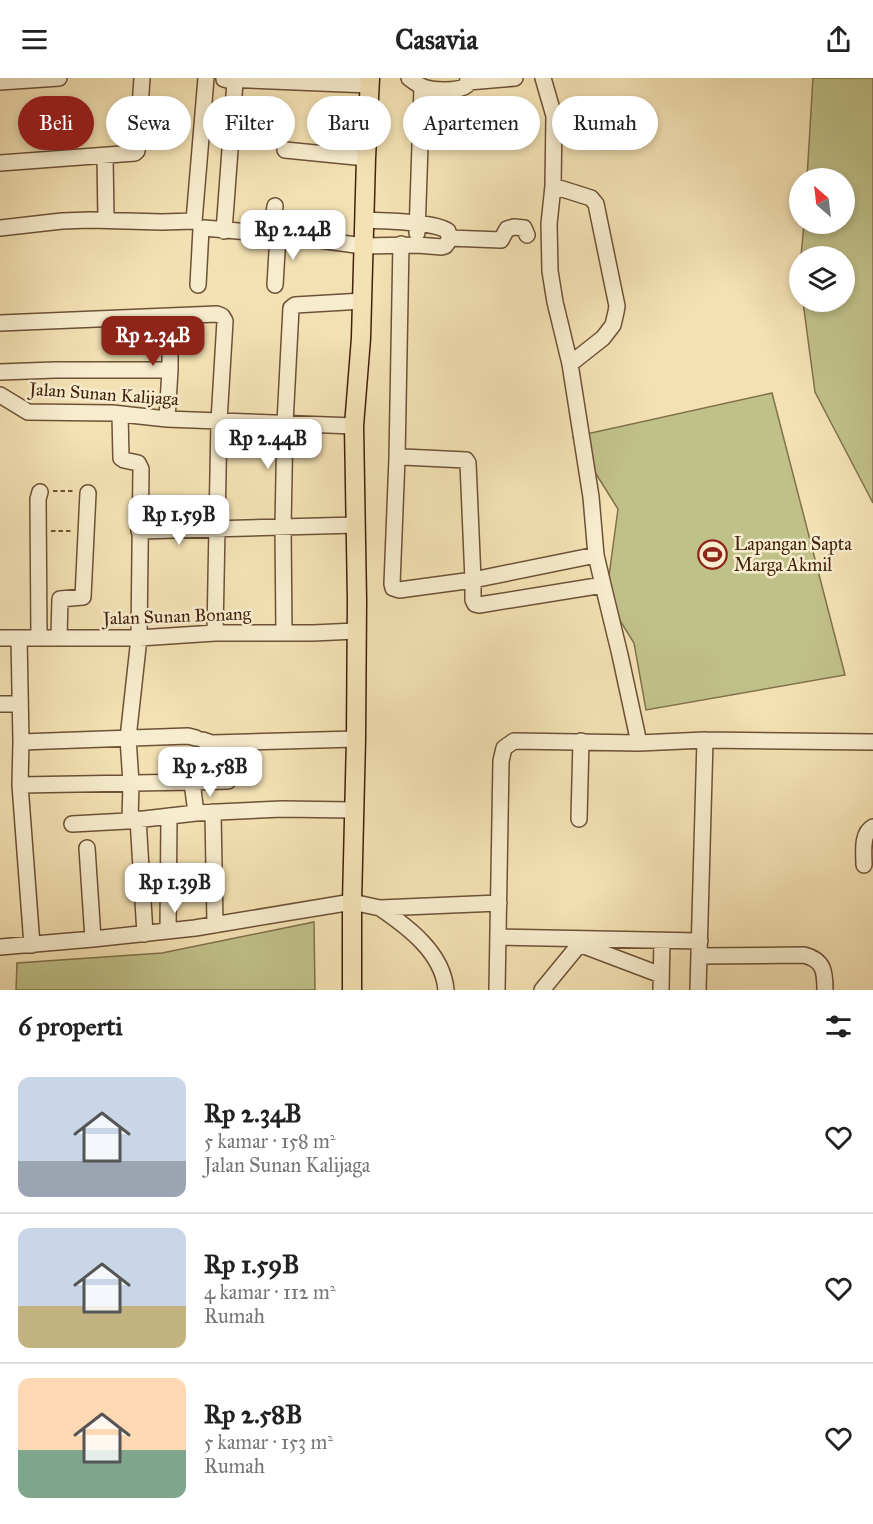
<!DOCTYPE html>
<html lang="id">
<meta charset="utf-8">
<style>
:root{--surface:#fff;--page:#f6f6f6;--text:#222;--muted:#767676;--line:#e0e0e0;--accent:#8f2418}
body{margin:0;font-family:"IM FELL Great Primer",serif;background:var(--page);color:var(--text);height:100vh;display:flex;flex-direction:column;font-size:22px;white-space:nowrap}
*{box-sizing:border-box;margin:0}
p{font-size:20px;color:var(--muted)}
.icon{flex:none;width:33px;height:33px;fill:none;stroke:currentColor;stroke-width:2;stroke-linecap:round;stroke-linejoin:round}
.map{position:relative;height:912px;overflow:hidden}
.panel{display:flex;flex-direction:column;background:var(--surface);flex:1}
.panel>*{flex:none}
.banner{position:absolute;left:18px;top:18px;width:837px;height:54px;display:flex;gap:12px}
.needle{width:39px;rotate:332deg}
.fabs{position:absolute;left:789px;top:90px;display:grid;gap:12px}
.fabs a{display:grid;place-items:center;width:66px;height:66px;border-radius:50%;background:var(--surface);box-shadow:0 3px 9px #0003;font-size:30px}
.price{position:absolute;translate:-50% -51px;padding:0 14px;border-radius:12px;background:#fff;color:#222;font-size:20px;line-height:39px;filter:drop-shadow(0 2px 3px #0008)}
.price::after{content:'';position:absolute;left:50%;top:36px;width:18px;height:14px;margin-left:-9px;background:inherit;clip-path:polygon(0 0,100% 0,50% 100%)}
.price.on{background:var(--accent);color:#fff}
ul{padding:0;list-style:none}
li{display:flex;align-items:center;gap:18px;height:150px;padding:0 18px}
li+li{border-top:2px solid var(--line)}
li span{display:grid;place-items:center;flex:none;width:168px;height:120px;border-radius:12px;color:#555}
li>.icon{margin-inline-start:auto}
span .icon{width:72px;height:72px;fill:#fffc;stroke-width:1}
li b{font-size:26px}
h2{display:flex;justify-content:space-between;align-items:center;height:72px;padding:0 18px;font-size:26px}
.chip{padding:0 21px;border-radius:27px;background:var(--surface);box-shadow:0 3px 9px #0003;font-size:21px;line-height:54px}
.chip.on{background:var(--accent);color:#fff}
header{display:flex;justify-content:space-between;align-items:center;height:78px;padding:0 18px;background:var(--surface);font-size:27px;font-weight:700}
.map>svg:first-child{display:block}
.green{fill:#c0c189;stroke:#81714b;stroke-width:1.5}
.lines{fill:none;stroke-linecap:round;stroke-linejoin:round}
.minor-casing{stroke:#6e5136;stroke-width:18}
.major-casing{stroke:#42210d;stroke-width:21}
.path{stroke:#42210d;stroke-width:1.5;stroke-dasharray:4.5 3;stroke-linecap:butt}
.minor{stroke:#f7ecce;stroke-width:15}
.major{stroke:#f3e1b3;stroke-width:18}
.labels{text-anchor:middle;stroke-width:5;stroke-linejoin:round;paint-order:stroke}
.street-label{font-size:18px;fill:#42210d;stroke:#f7ecce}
.poi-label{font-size:18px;fill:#42210d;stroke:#f7ecce;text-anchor:start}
</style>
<header><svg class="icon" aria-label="menu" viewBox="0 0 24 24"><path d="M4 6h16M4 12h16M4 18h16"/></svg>Casavia<svg class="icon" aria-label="share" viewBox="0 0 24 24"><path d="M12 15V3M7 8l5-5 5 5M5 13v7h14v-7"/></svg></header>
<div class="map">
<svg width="873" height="912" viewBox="0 0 873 912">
<rect width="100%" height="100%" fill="#f3e1b3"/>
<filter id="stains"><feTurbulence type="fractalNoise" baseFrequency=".00333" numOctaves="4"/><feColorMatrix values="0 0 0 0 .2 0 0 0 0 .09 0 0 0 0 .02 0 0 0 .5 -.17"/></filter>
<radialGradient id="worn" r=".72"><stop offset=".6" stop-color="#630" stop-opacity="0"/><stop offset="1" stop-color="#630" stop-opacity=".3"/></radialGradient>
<!-- green -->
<path class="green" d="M813,0H873V425L815,314L803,224H844V178H801L804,146H844V100H807Z
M772,315L845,597L646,632L634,565L606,520L618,431L573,359Z
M314,844L315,912H16L17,885L162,875Z"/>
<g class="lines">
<defs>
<path id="minor" d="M224,0V1L235,4L224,153
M409,0C413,3 417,6 421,8C431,13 459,14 467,7L468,0
M543,0L554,38L553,108L549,146L550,193L555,224L570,286L591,419L596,477L603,507
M224,1L369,7
M0,4L59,0
M468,4L515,0
M285,72L366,80
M105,78L106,142
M0,85L135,75L137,73L142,0
M553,108L591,120L596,126L617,228L616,234L613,247L603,260L570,286
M0,150L62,143L90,142L162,144L194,143L206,0
M417,155L422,9
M271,156L275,128
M449,160L501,162L507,151L514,149L524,150L527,157
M198,207L201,151L204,150L283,157L363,168L417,167L442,169L445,168L448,164L449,160L448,153C434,143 383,143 364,142
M275,207L278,157
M0,245L217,236L222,238L225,243L219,343L215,555
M0,294L55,292H170
M0,317L28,334L112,335L167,341L219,343L354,348
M120,336L121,380L124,382L138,385L141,391L139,560L128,660L131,705L130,742
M167,341L170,292V238
M403,379L466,382L468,385L473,502L399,512L393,510L392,506L397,380Z
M397,380L401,166
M139,453L356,447
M596,477L473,502V522L475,526L479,527L603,507L620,577L639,665
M284,555L283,450L285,345L291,230L295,227L363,223
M39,559L38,421L40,414
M59,559L60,521L83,519L88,415
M0,560H139L215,555H313L356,553
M19,560L21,664L20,707L32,867
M0,626H20
M203,662L212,665L356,661
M21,664L188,658L196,660
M192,704L228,703
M20,707L192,704L196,735L282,731L353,732
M213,734L215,847
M138,741L145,856
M579,741L581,663
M72,746L127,743L196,735
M87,770L93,861
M864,787C864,775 861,755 873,749
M380,830C408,849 443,875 446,912
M168,853L169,738
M498,859L700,863
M579,866L661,897
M0,869L93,861L195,850L352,824L380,830L499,825
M699,878L804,877C824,882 825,894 825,912
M497,912L501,683L504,670L514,663L639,665L705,662L873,664
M542,912L583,862
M661,912L662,863
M698,912L705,662"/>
<path id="major" d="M352,912V824L356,661L357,522L354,348L361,260L366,80L370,0"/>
</defs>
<!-- minor casing -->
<use href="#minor" class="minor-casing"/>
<!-- major casing -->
<use href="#major" class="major-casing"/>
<!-- path -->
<path class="path" d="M53,413H75
M51,453H73"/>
<!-- minor -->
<use href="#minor" class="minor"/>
<!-- major -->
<use href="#major" class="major"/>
</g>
<!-- icons -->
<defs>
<symbol id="stadium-ring" viewBox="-11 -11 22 22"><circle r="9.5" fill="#f7ecce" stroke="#8f2418" stroke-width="1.5"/><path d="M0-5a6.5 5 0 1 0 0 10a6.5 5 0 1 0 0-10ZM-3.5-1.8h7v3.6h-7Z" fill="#8f2418"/></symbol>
</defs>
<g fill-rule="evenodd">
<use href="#stadium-ring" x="696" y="460" width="33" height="33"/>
</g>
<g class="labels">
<!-- street labels -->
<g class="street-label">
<text transform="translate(104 316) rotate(4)" y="6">Jalan Sunan Kalijaga</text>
<text transform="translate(177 538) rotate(-2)" y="6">Jalan Sunan Bonang</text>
</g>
<!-- poi labels -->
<g class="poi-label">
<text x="734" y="472">Lapangan Sapta<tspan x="734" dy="21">Marga Akmil</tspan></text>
</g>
</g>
<rect width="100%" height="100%" filter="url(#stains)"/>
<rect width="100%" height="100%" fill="url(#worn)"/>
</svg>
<div class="fabs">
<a><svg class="needle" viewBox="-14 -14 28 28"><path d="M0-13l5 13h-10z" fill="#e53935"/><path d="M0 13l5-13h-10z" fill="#767676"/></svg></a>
<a><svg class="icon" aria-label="layers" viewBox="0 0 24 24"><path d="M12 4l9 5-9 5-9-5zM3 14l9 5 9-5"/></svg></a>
</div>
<b class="price" style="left:293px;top:183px">Rp 2.24B</b>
<b class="price on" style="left:153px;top:289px">Rp 2.34B</b>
<b class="price" style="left:268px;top:392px">Rp 2.44B</b>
<b class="price" style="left:179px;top:468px">Rp 1.59B</b>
<b class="price" style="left:210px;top:720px">Rp 2.58B</b>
<b class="price" style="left:175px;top:836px">Rp 1.39B</b>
<div class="banner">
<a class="chip on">Beli</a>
<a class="chip">Sewa</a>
<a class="chip">Filter</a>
<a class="chip">Baru</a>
<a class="chip">Apartemen</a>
<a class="chip">Rumah</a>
</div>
</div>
<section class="panel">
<h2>6 properti<svg class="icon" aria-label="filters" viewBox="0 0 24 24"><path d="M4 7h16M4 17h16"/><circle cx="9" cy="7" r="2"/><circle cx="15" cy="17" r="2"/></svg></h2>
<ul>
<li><span style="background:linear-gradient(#c9d6e8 70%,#9aa5b1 0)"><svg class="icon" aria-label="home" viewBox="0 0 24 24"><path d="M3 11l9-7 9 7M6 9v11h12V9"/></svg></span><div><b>Rp 2.34B</b><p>5 kamar · 158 m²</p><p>Jalan Sunan Kalijaga</p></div><svg class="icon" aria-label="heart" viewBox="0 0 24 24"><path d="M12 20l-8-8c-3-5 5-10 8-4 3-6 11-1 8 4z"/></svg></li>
<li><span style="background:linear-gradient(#c9d6e8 65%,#c2b280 0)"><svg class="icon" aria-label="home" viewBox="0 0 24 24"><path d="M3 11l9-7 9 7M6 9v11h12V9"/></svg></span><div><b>Rp 1.59B</b><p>4 kamar · 112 m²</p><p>Rumah</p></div><svg class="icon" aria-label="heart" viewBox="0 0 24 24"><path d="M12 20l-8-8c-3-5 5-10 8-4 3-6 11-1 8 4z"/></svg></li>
<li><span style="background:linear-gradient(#ffd9b3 60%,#7fa58c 0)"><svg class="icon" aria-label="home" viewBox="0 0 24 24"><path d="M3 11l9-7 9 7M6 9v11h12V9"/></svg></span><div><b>Rp 2.58B</b><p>5 kamar · 153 m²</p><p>Rumah</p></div><svg class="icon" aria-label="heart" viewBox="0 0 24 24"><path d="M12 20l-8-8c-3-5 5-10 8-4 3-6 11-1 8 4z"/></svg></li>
</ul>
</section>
